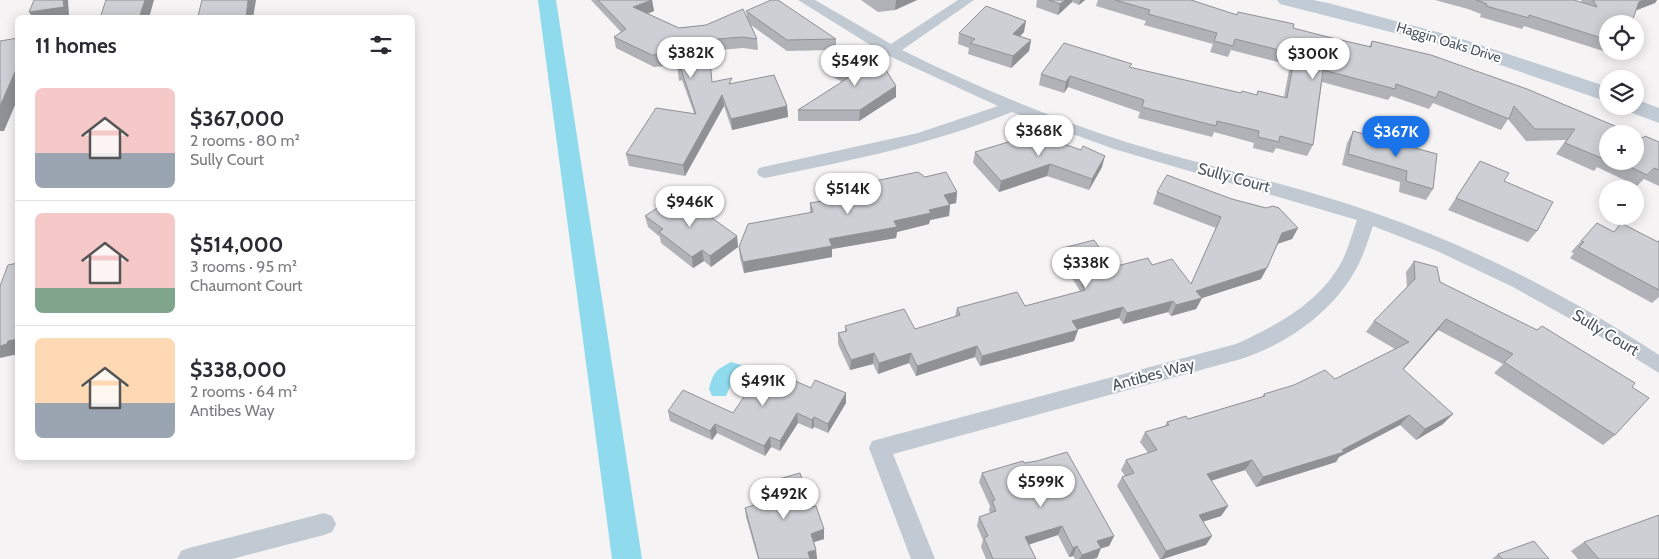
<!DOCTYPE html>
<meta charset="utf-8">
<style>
:root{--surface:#fff;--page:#f7f7f7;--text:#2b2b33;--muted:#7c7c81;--line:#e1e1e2;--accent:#1a73e8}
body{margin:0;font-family:Cabin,sans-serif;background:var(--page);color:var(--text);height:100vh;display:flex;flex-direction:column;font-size:19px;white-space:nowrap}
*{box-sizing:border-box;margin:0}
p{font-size:16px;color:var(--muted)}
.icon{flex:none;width:28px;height:28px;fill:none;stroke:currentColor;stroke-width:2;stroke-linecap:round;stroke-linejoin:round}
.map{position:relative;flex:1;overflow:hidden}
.sheet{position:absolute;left:15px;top:15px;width:400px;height:445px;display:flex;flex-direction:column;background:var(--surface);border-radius:8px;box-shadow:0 2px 12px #0003}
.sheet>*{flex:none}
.buttons{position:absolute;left:1599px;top:15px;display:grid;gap:10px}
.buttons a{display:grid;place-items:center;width:45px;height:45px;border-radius:50%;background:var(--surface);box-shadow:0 2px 12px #0003;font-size:25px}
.price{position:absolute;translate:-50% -42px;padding:0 11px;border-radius:18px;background:#fff;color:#222;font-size:16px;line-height:32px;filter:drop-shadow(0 1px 2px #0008)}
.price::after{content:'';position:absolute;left:50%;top:30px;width:15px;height:11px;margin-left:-8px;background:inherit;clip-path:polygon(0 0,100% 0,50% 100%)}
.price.selected{background:var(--accent);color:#fff}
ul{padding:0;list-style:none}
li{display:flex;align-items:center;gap:15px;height:125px;padding:0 20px}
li+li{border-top:1px solid var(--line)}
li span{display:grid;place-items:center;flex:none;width:140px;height:100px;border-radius:8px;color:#555}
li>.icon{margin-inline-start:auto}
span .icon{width:60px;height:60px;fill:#fffc;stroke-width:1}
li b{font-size:21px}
h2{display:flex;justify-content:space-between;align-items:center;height:60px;padding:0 20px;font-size:21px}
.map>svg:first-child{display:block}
.water{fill:#90daee}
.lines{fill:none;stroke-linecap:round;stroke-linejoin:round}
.canal{fill:#90daee;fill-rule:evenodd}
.street{fill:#c1cad2;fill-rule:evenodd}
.secondary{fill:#c1cbd6;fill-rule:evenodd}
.wall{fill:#b0b2b7}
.shaded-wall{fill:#909195}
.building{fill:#cdcfd5;stroke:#909195}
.labels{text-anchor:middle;stroke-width:4;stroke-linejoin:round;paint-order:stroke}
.far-street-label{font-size:14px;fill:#4a5661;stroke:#fff}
.street-label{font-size:16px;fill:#4a5661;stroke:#fff}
</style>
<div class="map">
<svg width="1659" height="559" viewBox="0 0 1659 559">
<rect width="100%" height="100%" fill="#f5f3f3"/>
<!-- water -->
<path class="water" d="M731,362L741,365L742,372L731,385L726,396H712L709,389C714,371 715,371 731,362Z"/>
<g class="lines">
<!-- canal -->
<path class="canal" d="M538,0H556L642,559H612Z"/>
<!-- street -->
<path class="street" d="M798,0H815L891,44L958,0H974L902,50C974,86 1049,117 1126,142C1208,167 1291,184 1372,212C1474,247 1569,296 1659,355V373L1583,326L1511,286L1437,251L1373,226C1368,240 1364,255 1356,269C1333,312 1287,344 1241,359L893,454L935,559H911L869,448L872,441L1236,344C1276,326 1319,303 1341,263C1348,250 1352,234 1357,220L1114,149L1012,112C933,144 849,161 765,178L759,176L757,172L759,168L918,133L998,106L885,54Z
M324,513L332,516L336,524L332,532L324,535L232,559H177L181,551L189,548Z"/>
<!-- secondary -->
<path class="secondary" d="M1277,0H1313L1328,3L1456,37L1608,87V102L1442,45L1280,4Z
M1635,99L1659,108V123L1627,111L1624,106H1635Z"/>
</g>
<!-- wall -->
<path class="wall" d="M591,0H652L654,11L648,14L679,28L706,25L747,16L746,11L836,39V50L787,51L751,25L757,39L758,50L743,48L709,51L712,82L732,83L787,106L788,117L732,130L724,106L685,176L629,166L626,154L694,113L682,80L679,81L677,65L654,67L616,48L614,37L621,32Z
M861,0H917L895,10L878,12Z
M1037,0H1085L1079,5L1072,2L1058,15L1036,7Z
M1098,0H1191L1237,15L1369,47L1372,41L1608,134V161H1635L1643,138L1659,142V186L1644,179L1637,186L1597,167L1594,171L1556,154L1566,140L1526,141L1508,119L1501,130L1433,103L1429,109L1391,96L1388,100L1322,82L1313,145L1307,156L1276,148L1273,153L1253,148L1254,143L1214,132L1212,137L1138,118L1140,112L1068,87L1064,93L1039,85L1041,74L1130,68L1241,93L1256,95L1258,91L1284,97L1290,65L1231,50L1228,57L1210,52L1213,44L1144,25L1146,21L1096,6Z
M1435,0H1574L1582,3L1581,0H1657L1655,3L1636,10L1608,24V51H1619L1616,55L1524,26L1522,29L1480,17L1481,14L1468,9Z
M1024,32L1020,36L1031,40L1029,51L1011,68L968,54L969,48L958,44L959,33Z
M830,64L896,86V97L859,121H798V110L842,82L830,75Z
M1353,131L1433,189L1426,200L1399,192L1400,182L1342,165L1347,143Z
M1081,150L1102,167L1089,190L1047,176L999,192L973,163L975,152Z
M1480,161L1504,181L1537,231L1528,242L1448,210Z
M925,177L957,192L956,203L950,204L949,216L930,220L929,224L897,232L896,238L832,249V257L744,273L740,258L739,247L810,213V203L851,196V184Z
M1157,192L1298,228L1292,239L1278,244L1261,279L1202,298L1196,309L1171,316L1168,312L1123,324L1119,318L1077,329L1078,330L1074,341L980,366L975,357L916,376L909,363L878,374L873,364L850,370L838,344V333L845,331V326L915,329L955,317L957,308L1025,306L1080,292V291L1060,259L1063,248L1113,267L1152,265L1191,284L1216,228L1153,204Z
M692,211L737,236L738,247L711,267L704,261L693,268L661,243L660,237L648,227L645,216Z
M1614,232L1657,242L1659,240V297L1652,303L1570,258L1574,253L1571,252L1581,241Z
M1414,261L1440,282L1632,387L1615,435L1603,445L1494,373L1503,364L1438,330L1403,370L1443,424L1416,440L1400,425L1339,457L1336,462L1256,487L1245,470L1211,481L1228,506L1221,516L1203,521L1206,545L1163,559H1160L1117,486L1122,477L1125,476L1121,470L1126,460L1148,453L1140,442L1145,432L1165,426L1167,422L1188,419L1262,397L1264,394L1335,379L1395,349L1366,332L1374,321L1407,287L1406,272Z
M811,388L846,393V403L828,433L814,427L812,429L798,423L780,451L771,447L765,456L717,433L712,440L670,421L668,411L733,413Z
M1024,463L1114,536L1109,546L1101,548L1097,558L1092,559H1075L1073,556L1069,557L1058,535L1029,544L1036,559H986L981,547L983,540L977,526L979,517L990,513L989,510L990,506L979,482L982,473Z
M755,486L811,507L824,529V539L814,542L816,550L817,559H758L746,517L745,508L759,504L756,495Z
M1584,542L1659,559H1578L1571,551Z
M1498,554L1549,559H1492Z"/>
<!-- shaded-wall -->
<path class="shaded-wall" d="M63,0H68L69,15L51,18H33L29,12Z
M145,0H154L149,18H139Z
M248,0H256L253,18H246Z
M652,0L654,11L635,18L633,7Z
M896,0H917L895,10Z
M1065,0H1072V2L1058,15L1060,4Z
M1080,0H1085L1079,5Z
M1643,0H1657L1655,3L1632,12L1639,2Z
M1026,21L1024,32L1011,45L1013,34Z
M1031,40L1029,51L1011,68L1013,56Z
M18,65V98L4,131H0V106Z
M1070,76L1068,87L1064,93L1066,82Z
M896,86V97L859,121L860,110Z
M722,95L724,106L685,176L683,165Z
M787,106L788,117L732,130L731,119Z
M1105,156L1102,167L1089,190L1092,179Z
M1050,164L1047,176L999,192L1001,181Z
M957,192L956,203L943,206L944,195Z
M950,205L949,216L930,220L929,224L897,232L896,238L832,249V257L744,273L743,262L894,221L929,210Z
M1298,228L1292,239L1276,244L1282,233Z
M737,236L738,247L711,267L710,256Z
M702,250L704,261L693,268L692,257Z
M1267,268L1261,279L1199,299L1202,298L1196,309L1171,316L1176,305L1196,291Z
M1173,301L1168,312L1123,324L1127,313Z
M1123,307L1119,318L1069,332L1072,321Z
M1446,319L1438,330L1394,380L1403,369Z
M1078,330L1074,341L980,366L982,356Z
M18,339V354L0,358V346L8,341Z
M977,346L975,357L916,376L917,366Z
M874,353L873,364L850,370L851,360Z
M911,353L909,363L878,374L879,363Z
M846,393V403L828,433V424Z
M797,413L798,423L780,451V441Z
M1453,414L1443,424L1416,440L1425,429Z
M1409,415L1400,425L1339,457L1336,462L1256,487L1263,477L1342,450Z
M814,417V427L812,429V420Z
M715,424L717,433L712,440L710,431Z
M770,437L771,447L765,456L764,446Z
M1252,460L1245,470L1200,484L1207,474Z
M1228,506L1221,516L1193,525L1199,515Z
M1062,526L1058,535L1022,547L1025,537Z
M824,529V539L811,543V534Z
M1114,536L1109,546L1093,551L1097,541Z
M1212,536L1206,545L1163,559H1161L1166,551Z
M1077,546L1073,556L1069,557L1073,548Z
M1101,548L1097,558L1092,559H1079L1082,555Z
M816,550L817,559H808V552Z"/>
<!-- building -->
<path class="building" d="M34,0H63L64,7L29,12Z
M106,0H145L139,18H100Z
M202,0H248L246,18H185L198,16Z
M598,0H652L633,7L679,28L706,25L743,9L757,39L742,37L708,40L712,82L732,78L729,84L774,75L787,106L731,119L722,95L683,165L626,154L656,108L696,114L681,69H677L676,53L652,55L614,37L626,29Z
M771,0H778L836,39L787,40L746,11Z
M1049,0H1065L1060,4Z
M1115,0H1191L1237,15L1238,12L1294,24L1293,28L1328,37L1371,47L1372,41L1431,55L1527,89L1634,134H1608V156H1606L1604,159L1565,143L1575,129H1535L1514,106L1509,119L1439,91L1436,98L1396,84L1395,89L1323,70L1313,145L1280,136L1279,142L1258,137L1259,131L1217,121L1216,126L1142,107L1144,100L1070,76L1066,82L1041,74L1064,43L1132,64L1129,67L1241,93L1242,91L1257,95L1258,91L1287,98L1295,54L1235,39L1233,46L1214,41L1217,33L1148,14L1150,10Z
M1476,0H1574L1597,7L1593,0H1643L1639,2L1631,24H1608V40L1529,15V18L1486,6L1487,4Z
M986,6L1026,21L1013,34L1031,40L1013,56L970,43L975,39L959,33Z
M18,38V65L0,106V41Z
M866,57L884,67L896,86L860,110H798L851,76L830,64Z
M1353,131L1437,154L1433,189L1406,181L1407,171L1348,154Z
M1035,134L1081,150L1083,146L1105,156L1092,179L1050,164L1001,181L975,152Z
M1635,134L1643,138L1645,136L1659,142V170L1654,168L1647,175L1618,161H1635Z
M1480,161L1509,173L1504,181L1553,202L1537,231L1456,198Z
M918,172L925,177L946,172L957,192L944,195L950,205L929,210L931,213L894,221L897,227L829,239L832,246L743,262L739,247L748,224L813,212L810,203L856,195L851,184L868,180L870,182Z
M1167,175L1232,199L1266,208L1273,206L1279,208L1298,228L1282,233L1267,268L1196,291L1202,298L1176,305L1173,301L1127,313L1123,307L1072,321L1078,330L982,356L977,346L917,366L911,353L879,363L874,353L851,360L838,333L847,331L845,326L904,309L915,329L960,315L957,308L1017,292L1025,306L1085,290L1082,285L1087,284L1063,248L1094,240L1113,267L1148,258L1152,265L1172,259L1191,284L1221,217L1157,192Z
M674,197L692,211L697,207L737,236L710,256L702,250L692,257L659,232L663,229L645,216Z
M1597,223L1614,232L1621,223L1658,242L1659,241V290L1579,247L1584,242L1581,241Z
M1414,261L1437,267L1440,282L1537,330L1542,326L1635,383L1632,387L1649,398L1615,435L1504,362L1513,354L1446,319L1403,369L1453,414L1425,429L1409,415L1342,450L1344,452L1263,477L1252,460L1207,474L1228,506L1199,515L1212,536L1166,551L1122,477L1134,473L1126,460L1157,450L1145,432L1169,425L1167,422L1186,416L1188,419L1265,396L1264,394L1294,385L1325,370L1335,379L1409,342L1374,321L1415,279Z
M18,263V339L8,341L7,344L0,346V286L8,265Z
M764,367L811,388L815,380L846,393L828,424L814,417L812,420L797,413L780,441L770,437L764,446L715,424L710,431L668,411L683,390L733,413Z
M1067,452L1114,536L1097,541L1101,548L1082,555L1077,546L1073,548L1062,526L1025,537L1036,559H993L984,538L988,536L979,517L996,511L992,501L995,500L982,473L1023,461L1024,463L1037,461Z
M800,473L811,507L816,506L824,529L811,534L816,550L808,552L810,559H759L745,508L760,503L755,486Z
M1659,515V559H1599L1584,542Z
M1534,541L1549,559H1502L1498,554Z"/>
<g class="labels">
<!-- far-street labels -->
<g class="far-street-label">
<text transform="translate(1449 42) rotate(17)" y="5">Haggin Oaks Drive</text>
</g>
<!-- street labels -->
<g class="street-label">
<text transform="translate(1234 177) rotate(15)" y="6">Sully Court</text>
<text transform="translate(1606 332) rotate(31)" y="6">Sully Court</text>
<text transform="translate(1153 374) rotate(-15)" y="6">Antibes Way</text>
</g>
</g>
</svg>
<div class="buttons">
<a><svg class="icon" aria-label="locate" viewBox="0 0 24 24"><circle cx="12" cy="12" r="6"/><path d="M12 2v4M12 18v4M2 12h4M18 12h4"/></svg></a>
<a><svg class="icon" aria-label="layers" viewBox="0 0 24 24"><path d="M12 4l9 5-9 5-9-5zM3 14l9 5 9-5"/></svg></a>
<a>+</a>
<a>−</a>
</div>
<b class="price" style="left:691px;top:79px">$382K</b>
<b class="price" style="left:1313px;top:80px">$300K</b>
<b class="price" style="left:855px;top:87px">$549K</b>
<b class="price" style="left:1039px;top:157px">$368K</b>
<b class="price selected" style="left:1396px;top:158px">$367K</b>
<b class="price" style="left:848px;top:215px">$514K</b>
<b class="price" style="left:690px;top:228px">$946K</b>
<b class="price" style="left:1086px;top:289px">$338K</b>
<b class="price" style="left:763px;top:407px">$491K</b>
<b class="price" style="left:1041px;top:508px">$599K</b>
<b class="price" style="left:784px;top:520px">$492K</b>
<section class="sheet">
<h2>11 homes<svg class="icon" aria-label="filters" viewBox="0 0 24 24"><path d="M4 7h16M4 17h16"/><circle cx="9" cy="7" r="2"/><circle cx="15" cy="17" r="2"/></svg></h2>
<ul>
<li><span style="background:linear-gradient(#f6c9c9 65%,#9aa5b1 0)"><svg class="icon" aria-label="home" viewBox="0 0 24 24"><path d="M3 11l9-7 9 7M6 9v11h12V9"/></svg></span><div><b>$367,000</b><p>2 rooms · 80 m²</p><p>Sully Court</p></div></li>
<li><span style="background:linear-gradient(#f6c9c9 75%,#7fa58c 0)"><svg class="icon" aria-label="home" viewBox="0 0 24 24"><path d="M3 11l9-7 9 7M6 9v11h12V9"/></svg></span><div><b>$514,000</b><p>3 rooms · 95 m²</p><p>Chaumont Court</p></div></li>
<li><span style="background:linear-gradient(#ffd9b3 65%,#9aa5b1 0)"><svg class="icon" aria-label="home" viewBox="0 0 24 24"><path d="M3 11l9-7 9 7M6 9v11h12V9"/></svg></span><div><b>$338,000</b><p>2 rooms · 64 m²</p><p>Antibes Way</p></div></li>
</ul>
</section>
</div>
